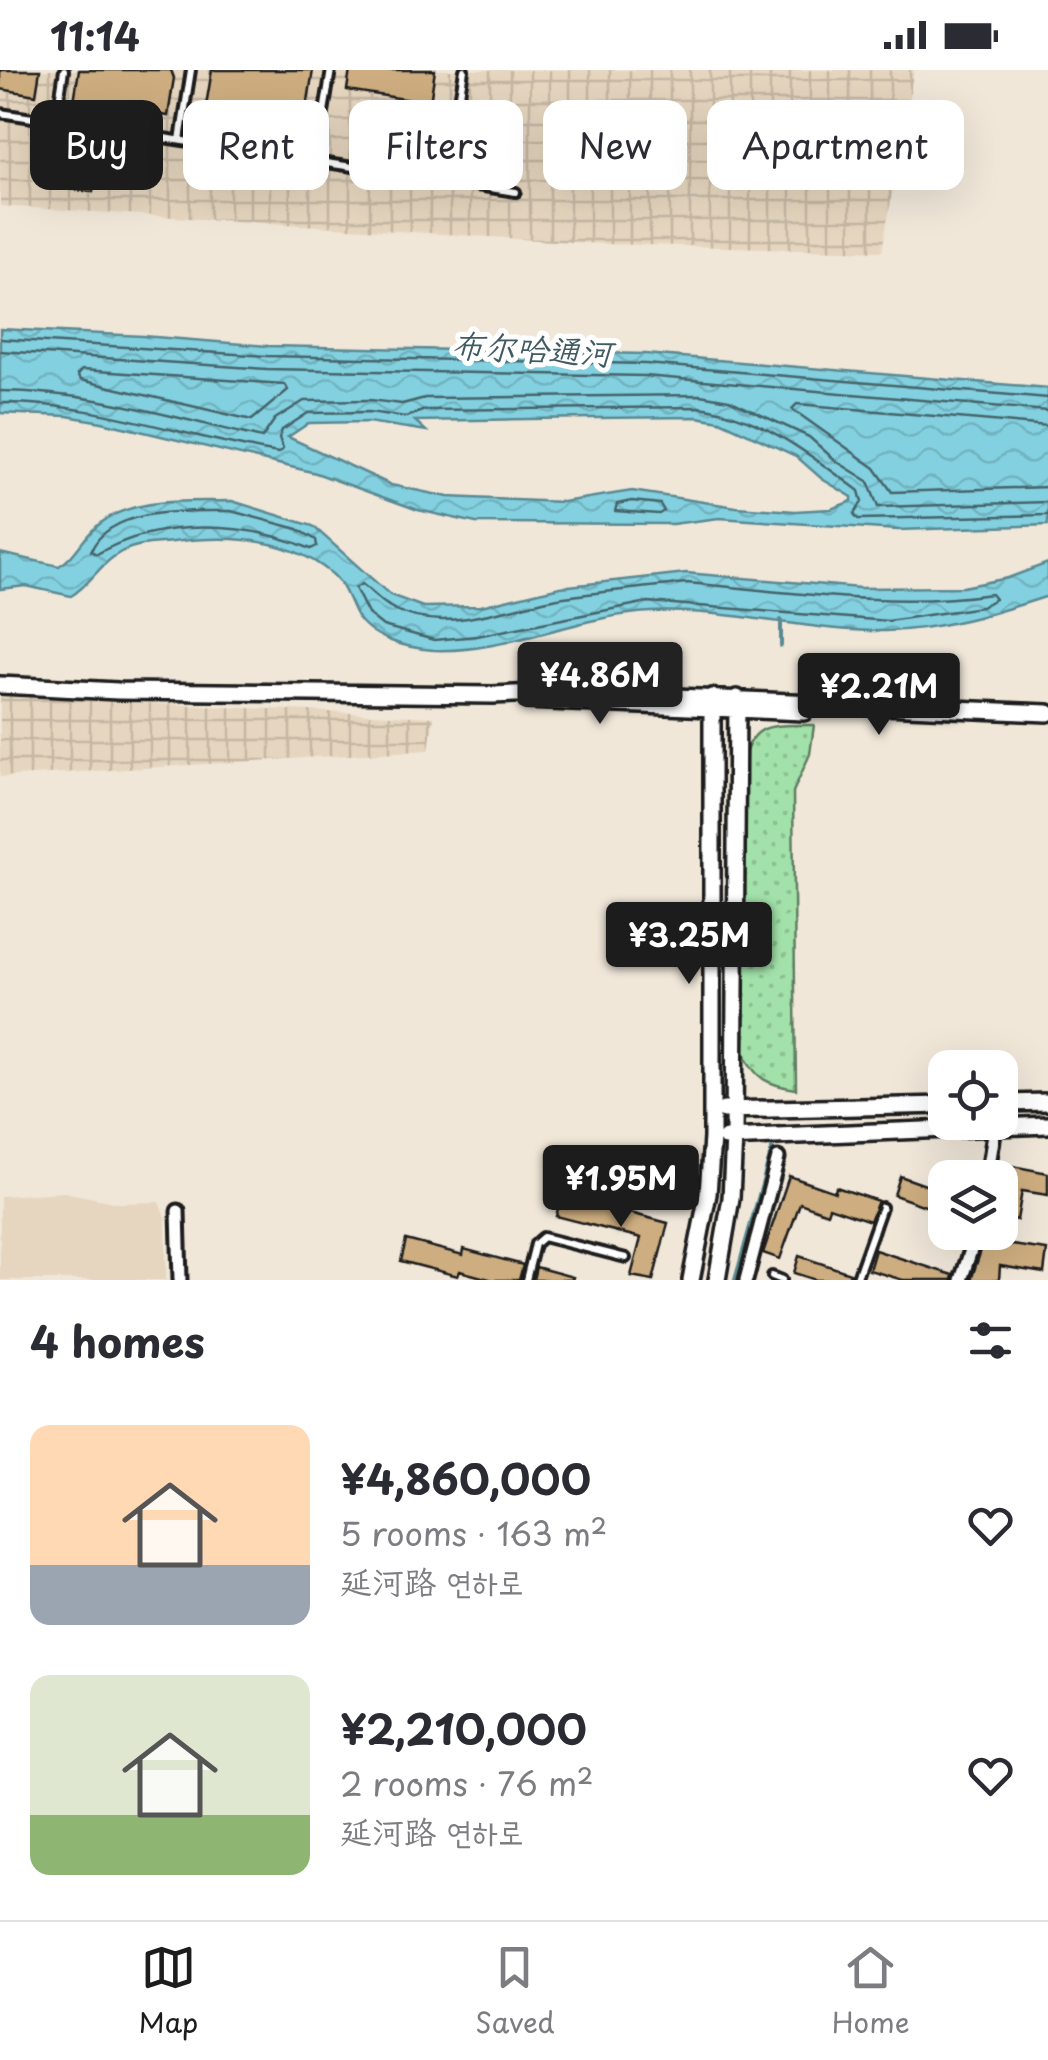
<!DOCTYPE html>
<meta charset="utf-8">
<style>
:root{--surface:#fff;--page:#f7f7f7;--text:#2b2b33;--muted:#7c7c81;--line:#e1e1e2;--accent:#1c1c1c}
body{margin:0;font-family:"Playpen Sans","LXGW WenKai TC","Poor Story",sans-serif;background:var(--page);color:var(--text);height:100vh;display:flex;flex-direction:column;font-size:38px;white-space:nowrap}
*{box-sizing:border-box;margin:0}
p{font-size:32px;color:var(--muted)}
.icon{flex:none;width:55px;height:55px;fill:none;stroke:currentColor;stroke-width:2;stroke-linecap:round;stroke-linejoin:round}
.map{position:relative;height:1210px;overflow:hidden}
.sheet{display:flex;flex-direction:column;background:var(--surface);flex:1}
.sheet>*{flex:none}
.banner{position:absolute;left:30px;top:30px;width:990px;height:90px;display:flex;gap:20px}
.controls{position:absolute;left:928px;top:980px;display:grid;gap:20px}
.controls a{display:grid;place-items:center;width:90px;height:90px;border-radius:20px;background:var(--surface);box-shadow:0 10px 40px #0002;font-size:50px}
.price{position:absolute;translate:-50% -85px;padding:0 22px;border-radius:10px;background:var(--accent);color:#fff;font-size:32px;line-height:65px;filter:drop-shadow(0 2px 5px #0008)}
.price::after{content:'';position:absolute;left:50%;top:60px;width:30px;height:22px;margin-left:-15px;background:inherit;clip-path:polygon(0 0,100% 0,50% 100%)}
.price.on{background:#222;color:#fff}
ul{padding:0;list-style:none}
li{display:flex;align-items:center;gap:30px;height:250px;padding:0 30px}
li span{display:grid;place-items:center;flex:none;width:280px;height:200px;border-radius:20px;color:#555}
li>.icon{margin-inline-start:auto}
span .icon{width:120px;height:120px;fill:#fffc;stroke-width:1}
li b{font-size:42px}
h2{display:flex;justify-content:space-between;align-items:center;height:120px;padding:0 30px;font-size:42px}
.tag{padding:0 35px;border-radius:20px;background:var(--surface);box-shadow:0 10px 40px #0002;font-size:35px;line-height:90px}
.tag.on{background:var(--accent);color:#fff}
.status{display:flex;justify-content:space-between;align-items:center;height:70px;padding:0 50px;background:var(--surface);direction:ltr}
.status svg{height:28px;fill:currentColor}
.tabs{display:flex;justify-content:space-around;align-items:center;height:140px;border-top:2px solid var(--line);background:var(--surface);font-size:28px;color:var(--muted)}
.tabs a{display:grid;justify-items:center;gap:5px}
.tabs .on{color:var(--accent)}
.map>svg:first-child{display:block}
.built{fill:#e6d6bf}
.industrial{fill:url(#industrial-grid)}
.grass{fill:url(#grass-dots);stroke:#5f7e62;stroke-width:2.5}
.water{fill:url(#water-waves);stroke:#5a8992;stroke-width:2.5;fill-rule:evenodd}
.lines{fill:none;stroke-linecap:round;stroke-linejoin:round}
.shore{stroke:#45646a;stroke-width:2.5}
.stream{stroke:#5a8992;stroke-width:4}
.building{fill:#ceae81;stroke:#1c1c1c;stroke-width:2.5}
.lane-casing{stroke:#1c1c1c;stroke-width:14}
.street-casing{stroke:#1c1c1c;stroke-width:19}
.secondary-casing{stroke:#1c1c1c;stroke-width:22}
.lane{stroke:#fff;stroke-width:6}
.street{stroke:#fff;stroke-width:11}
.secondary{stroke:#fff;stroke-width:15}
.labels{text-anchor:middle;stroke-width:10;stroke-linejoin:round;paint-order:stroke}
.water-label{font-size:32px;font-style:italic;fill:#405b61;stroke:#fff}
</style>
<div class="status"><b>11:14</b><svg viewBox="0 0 49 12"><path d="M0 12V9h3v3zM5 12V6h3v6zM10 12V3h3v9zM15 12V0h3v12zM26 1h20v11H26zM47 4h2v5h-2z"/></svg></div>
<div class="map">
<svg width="1048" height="1210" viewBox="0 0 1048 1210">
<defs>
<pattern id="industrial-grid" width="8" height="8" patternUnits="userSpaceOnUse" patternTransform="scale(2.5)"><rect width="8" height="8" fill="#e6d6bf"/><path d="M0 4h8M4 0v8" fill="none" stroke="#c5b7a4"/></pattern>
<pattern id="grass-dots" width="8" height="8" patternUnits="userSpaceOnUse" patternTransform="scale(2.5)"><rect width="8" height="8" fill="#a2e1a9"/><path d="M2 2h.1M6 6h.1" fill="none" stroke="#8bc091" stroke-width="1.8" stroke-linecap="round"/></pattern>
<pattern id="water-waves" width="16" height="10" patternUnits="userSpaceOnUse" patternTransform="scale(2.5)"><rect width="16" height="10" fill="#83d1e0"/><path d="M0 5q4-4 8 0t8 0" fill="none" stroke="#71b3c0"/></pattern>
</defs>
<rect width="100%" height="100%" fill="#f0e7d9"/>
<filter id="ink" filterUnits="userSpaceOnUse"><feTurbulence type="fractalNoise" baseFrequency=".01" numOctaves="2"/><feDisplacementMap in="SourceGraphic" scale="20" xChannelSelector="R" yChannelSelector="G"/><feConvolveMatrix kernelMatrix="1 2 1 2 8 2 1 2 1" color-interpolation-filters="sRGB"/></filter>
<g filter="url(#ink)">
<!-- built -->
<path class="built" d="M64,1122L119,1133L159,1132L166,1149V1210H0V1126Z"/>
<!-- industrial -->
<path class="industrial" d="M0,0H914L882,181L601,174L0,136Z
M0,626L434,647L429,680L0,707Z"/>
<!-- grass -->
<path class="grass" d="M814,655L810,684L793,722L796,1019C768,1015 755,1009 743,982L742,697C751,649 773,656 814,655Z"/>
<!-- water -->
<path class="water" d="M0,259L143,266L268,276L646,284L1048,318V455L898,460L719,448L672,454L476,453L418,440L316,403L102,352L67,346L0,343ZM592,348L697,347L720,351L796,386L822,409L852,427V431L831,439L795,441L736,437L632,421L563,432L448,427L391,415L288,367L309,353L368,352L426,361L415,351Z
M232,431L313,456L390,525L423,537L481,536L560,517L686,503L860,518L963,517L1008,508L1048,493V526C996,543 940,560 885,561C807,562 729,538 651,542C578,545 507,583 434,580C406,578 370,569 355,543C348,529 344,514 332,504C288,466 226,465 173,472C155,474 138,473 121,482C99,494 90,515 71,526L26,516L0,519V483L59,496C75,487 82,469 96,457C130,426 189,432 232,431Z"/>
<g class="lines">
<!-- shore -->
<path class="shore" d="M0,269L267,286L646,294L1048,328
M0,281L267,299L645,306L1048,341
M82,300L284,314L288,320L252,350L80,310L77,305Z
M0,321C90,321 175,348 262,368L275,349L304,331L370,330L402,334L425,328L700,325L729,330L809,367L836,391L868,411L878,437L1048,432
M0,333C96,332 185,368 279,383L283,379L279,368L282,360L308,343L369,342L406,347L425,340L698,337C759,344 812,386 859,421L862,432L854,444L858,449L1048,445
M1048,356L797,334L792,339L875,398L892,422L1048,417
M632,431L660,434L664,441L659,444L615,441L617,434Z
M231,441L298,459L316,470L317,476L311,479C246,451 159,448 97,484L91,481C110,436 190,441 231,441Z
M686,513C786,521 891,539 991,524L995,529L981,537L888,551L648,532L477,566L434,570L383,556L368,544L355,518L362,514C372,522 381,532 392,538C445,567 510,535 564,527C604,521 646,518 686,513Z"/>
<!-- stream -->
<path class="stream" d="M781,576V550
M735,1210L772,1079"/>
</g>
<!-- building -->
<path class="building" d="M0,0H40L36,25L0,19Z
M79,0H171L174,8L168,46L74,31Z
M212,0H313L301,75L202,59Z
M350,0H435L430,33L347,20Z
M77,68L101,72L93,122L69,119Z
M1002,1094L1048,1103V1125L1022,1121L1017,1150L1000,1147Z
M789,1106L835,1122L836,1117L878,1131L870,1151L829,1137L827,1143L800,1133L780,1189L763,1183Z
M900,1106L945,1122V1143L894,1125Z
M562,1125L668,1153L653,1210L631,1206L641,1168L556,1146Z
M406,1170L463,1185L464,1179L523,1195L519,1210H493L460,1201L458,1206L401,1191Z
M984,1171L1047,1180L1044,1203L1000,1196L999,1210H971Z
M875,1180L953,1205L952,1210H903L869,1200Z
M799,1186L850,1203L848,1210H816L794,1203Z
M536,1197L573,1207L572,1210H533Z"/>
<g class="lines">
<defs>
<path id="lane" d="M0,43L516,122
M56,51L64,0
M180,70L191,0
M316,90L331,0
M446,111L464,0
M772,1206L782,1210
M526,1210L535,1174L543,1167L626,1188
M856,1210L882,1137"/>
<path id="street" d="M987,1108L995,1057
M178,1141L180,1210
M746,1210L778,1088
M961,1210L977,1162"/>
<path id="secondary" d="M0,615L118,621L493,625L560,622L1048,643
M527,630L804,642
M1000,1033L1048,1032
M724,1040L945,1035
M726,1068L1048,1055
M691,1210L708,1124L712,1068V627
M717,1210L731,1128L734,1067L737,628"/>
</defs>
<!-- lane casing -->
<use href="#lane" class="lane-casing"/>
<!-- street casing -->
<use href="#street" class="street-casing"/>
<!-- secondary casing -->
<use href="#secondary" class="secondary-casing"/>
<!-- lane -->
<use href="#lane" class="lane"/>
<!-- street -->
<use href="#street" class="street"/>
<!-- secondary -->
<use href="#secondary" class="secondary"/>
</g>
</g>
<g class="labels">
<!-- water labels -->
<g class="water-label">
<text transform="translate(532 280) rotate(3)" y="11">布尔哈通河</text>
</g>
</g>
</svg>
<div class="controls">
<a><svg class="icon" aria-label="locate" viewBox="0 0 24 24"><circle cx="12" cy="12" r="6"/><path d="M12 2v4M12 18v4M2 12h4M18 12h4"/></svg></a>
<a><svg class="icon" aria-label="layers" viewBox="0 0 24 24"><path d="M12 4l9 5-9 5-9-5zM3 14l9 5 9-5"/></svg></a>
</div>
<b class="price on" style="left:600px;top:657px">¥4.86M</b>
<b class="price" style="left:879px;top:668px">¥2.21M</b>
<b class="price" style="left:689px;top:917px">¥3.25M</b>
<b class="price" style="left:621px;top:1160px">¥1.95M</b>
<div class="banner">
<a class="tag on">Buy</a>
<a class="tag">Rent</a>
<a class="tag">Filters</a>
<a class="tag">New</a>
<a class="tag">Apartment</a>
</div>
</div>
<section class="sheet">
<h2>4 homes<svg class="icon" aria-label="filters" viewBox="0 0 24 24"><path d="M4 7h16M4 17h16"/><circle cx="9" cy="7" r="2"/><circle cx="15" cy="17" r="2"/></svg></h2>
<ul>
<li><span style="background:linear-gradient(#ffd9b3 70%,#9aa5b1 0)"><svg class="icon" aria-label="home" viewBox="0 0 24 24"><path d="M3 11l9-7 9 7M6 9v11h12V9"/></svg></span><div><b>¥4,860,000</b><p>5 rooms · 163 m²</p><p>延河路 연하로</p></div><svg class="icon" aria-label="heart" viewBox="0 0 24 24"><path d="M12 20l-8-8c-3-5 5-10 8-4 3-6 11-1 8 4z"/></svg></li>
<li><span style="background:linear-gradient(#dfe7d0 70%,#8fb573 0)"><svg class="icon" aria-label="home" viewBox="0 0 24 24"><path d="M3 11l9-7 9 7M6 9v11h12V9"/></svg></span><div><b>¥2,210,000</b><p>2 rooms · 76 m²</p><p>延河路 연하로</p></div><svg class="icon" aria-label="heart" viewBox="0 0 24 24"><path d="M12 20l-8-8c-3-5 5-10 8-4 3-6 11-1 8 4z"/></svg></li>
</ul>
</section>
<nav class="tabs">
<a class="on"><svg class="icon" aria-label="map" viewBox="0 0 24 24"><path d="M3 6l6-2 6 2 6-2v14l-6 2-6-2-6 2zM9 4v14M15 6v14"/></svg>Map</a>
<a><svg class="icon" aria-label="saved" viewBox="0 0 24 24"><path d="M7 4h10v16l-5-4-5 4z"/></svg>Saved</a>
<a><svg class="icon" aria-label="home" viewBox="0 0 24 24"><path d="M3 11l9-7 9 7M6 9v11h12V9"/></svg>Home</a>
</nav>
